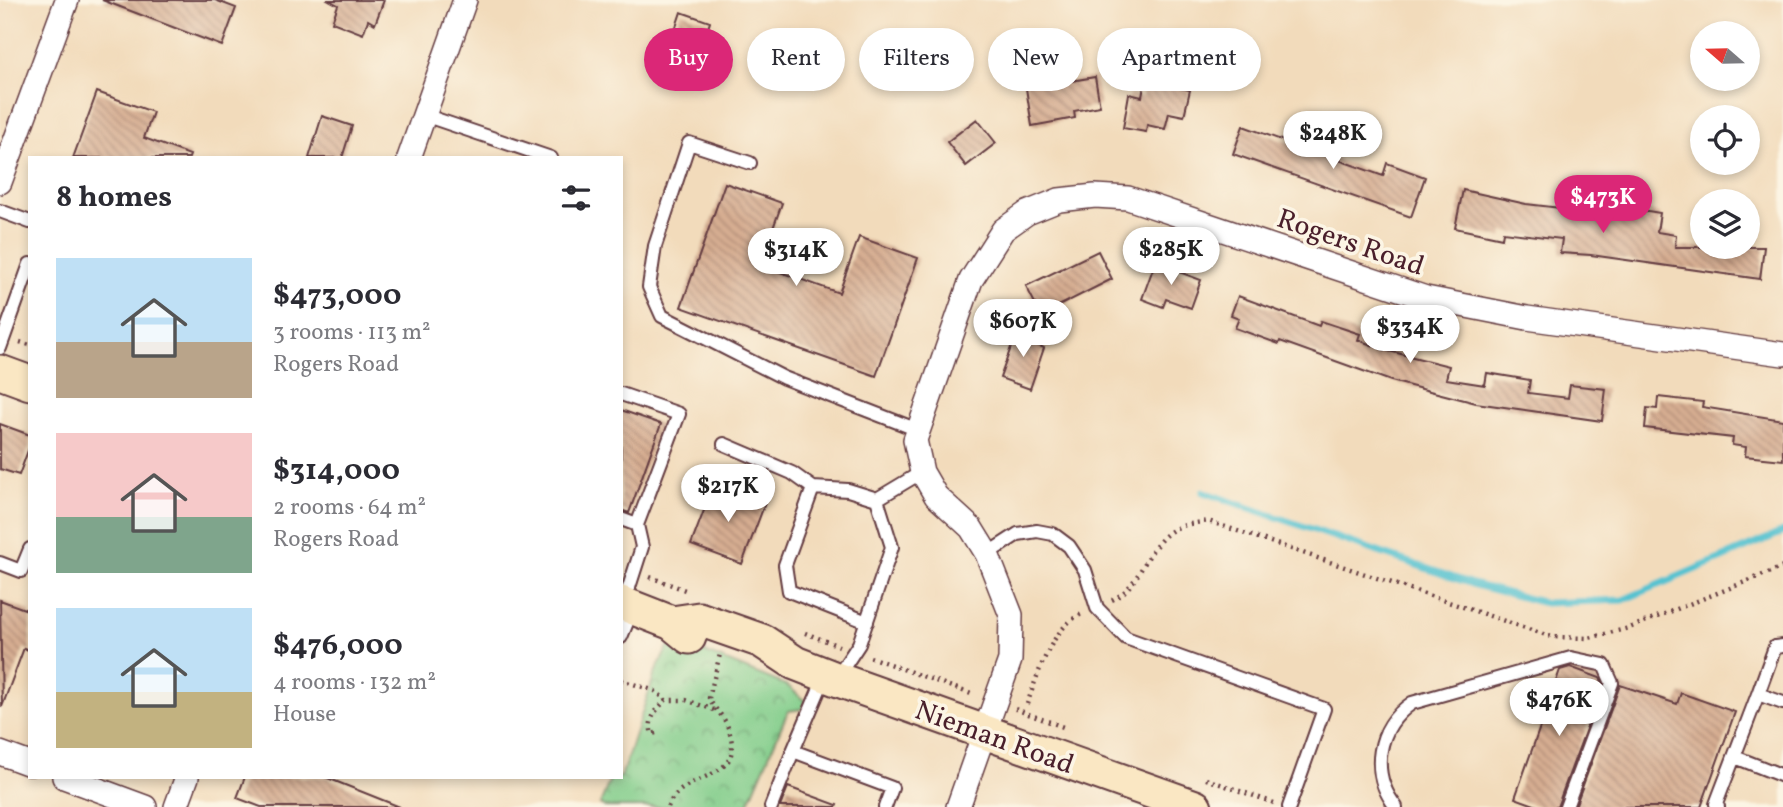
<!DOCTYPE html>
<meta charset="utf-8">
<style>
:root{--surface:#fff;--page:#f2f2f3;--text:#2b2b33;--muted:#7c7c81;--accent:#db2777}
body{margin:0;font-family:Vollkorn,serif;background:var(--page);color:var(--text);height:100vh;display:flex;flex-direction:column;font-size:26px;white-space:nowrap}
*{box-sizing:border-box;margin:0}
p{font-size:23px;color:var(--muted)}
.icon{flex:none;width:38px;height:38px;fill:none;stroke:currentColor;stroke-width:2;stroke-linecap:round;stroke-linejoin:round}
.map{position:relative;flex:1;overflow:hidden}
.drawer{position:absolute;left:28px;top:156px;width:595px;height:623px;display:flex;flex-direction:column;background:var(--surface);border-radius:0px;box-shadow:0 4px 10px #0003}
.drawer>*{flex:none}
.top-card{position:absolute;left:644px;top:28px;width:665px;height:63px;display:flex;gap:14px}
.needle{width:46px;rotate:290deg}
.controls{position:absolute;left:1690px;top:21px;display:grid;gap:14px}
.controls a{display:grid;place-items:center;width:70px;height:70px;border-radius:50%;background:var(--surface);box-shadow:0 4px 10px #0003;font-size:35px}
.price{position:absolute;translate:-50% -60px;padding:0 16px;border-radius:24px;background:#fff;color:#222;font-size:23px;line-height:46px;filter:drop-shadow(0 2px 4px #0008)}
.price::after{content:'';position:absolute;left:50%;top:42px;width:21px;height:16px;margin-left:-10px;background:inherit;clip-path:polygon(0 0,100% 0,50% 100%)}
.price.selected{background:var(--accent);color:#fff}
ul{padding:0;list-style:none}
li{display:flex;align-items:center;gap:21px;height:175px;padding:0 28px}
li span{display:grid;place-items:center;flex:none;width:196px;height:140px;border-radius:0px;color:#555}
li>.icon{margin-inline-start:auto}
span .icon{width:84px;height:84px;fill:#fffc;stroke-width:1}
li b{font-size:30px}
h2{display:flex;justify-content:space-between;align-items:center;height:84px;padding:0 28px;font-size:30px}
.chip{padding:0 24px;border-radius:32px;background:var(--surface);box-shadow:0 4px 10px #0003;font-size:24px;line-height:63px}
.chip.selected{background:var(--accent);color:#fff}
.map>svg:first-child{display:block}
.park{fill:url(#park-crowns);stroke:#66765b;stroke-width:2}
.lines{fill:none;stroke-linecap:round;stroke-linejoin:round}
.stream{stroke:#56c2d0;stroke-width:7}
.building{fill:url(#building-back-hatch)}
.service-casing{stroke:#633b41;stroke-width:16}
.minor-casing{stroke:#633b41;stroke-width:26}
.secondary-casing{stroke:#633b41;stroke-width:37}
.path{stroke:#633b41;stroke-width:4.5;stroke-dasharray:2 5;stroke-linecap:butt}
.service{stroke:#fff;stroke-width:12}
.minor{stroke:#fff;stroke-width:23}
.secondary{stroke:#fae7c3;stroke-width:33}
.labels{text-anchor:middle;stroke-width:7;stroke-linejoin:round;paint-order:stroke}
.street-label{font-size:28px;fill:#4a1f2b;stroke:#fcf5e5}
</style>
<div class="map">
<svg width="1783" height="807" viewBox="0 0 1783 807">
<defs>
<pattern id="park-crowns" width="20" height="18" patternUnits="userSpaceOnUse" patternTransform="scale(1.75)"><rect width="20" height="18" fill="#82cd8b"/><path d="M2 6a3 3 0 1 1 6 0M12 15a3 3 0 1 1 6 0" fill="none" stroke="#6ca672"/></pattern>
<pattern id="building-back-hatch" width="6" height="6" patternUnits="userSpaceOnUse" patternTransform="scale(1.75)"><rect width="6" height="6" fill="#d6ad91"/><path d="M-1 5l2 2M0 0l6 6M5-1l2 2" fill="none" stroke="#b08c77"/></pattern>
</defs>
<rect width="100%" height="100%" fill="#fcf5e5"/>
<filter id="ink" filterUnits="userSpaceOnUse"><feTurbulence type="fractalNoise" baseFrequency=".0143" numOctaves="2"/><feDisplacementMap in="SourceGraphic" scale="14" xChannelSelector="R" yChannelSelector="G"/><feConvolveMatrix kernelMatrix="1 2 1 2 8 2 1 2 1" color-interpolation-filters="sRGB"/></filter>
<filter id="wash" filterUnits="userSpaceOnUse"><feTurbulence type="fractalNoise" baseFrequency=".00686" numOctaves="4" result="noise"/><feDisplacementMap in="SourceGraphic" scale="28" xChannelSelector="R" yChannelSelector="G"/><feGaussianBlur stdDeviation="1.57" result="paint"/><feColorMatrix in="noise" values="0 0 0 0 0 0 0 0 0 0 0 0 0 0 0 0 0 1.4 0 .05"/><feComposite in="paint" operator="in"/></filter>
<g filter="url(#wash)">
<rect width="100%" height="100%" fill="#f2dbbb"/>
<!-- park -->
<path class="park" d="M672,639L788,686L805,701L802,709L788,711L747,807H605L600,804L611,777H621L655,673Z"/>
<g class="lines">
<!-- stream -->
<path class="stream" d="M1203,492L1472,584L1545,603L1623,600L1783,532"/>
</g>
<g id="blocks">
<!-- building -->
<path class="building" d="M102,0H215L236,8L222,46Z
M329,0H384L375,24L368,20L363,34L332,22L338,5Z
M681,12L710,22L704,40L675,30Z
M1058,76L1059,83L1095,77L1100,106L1074,111L1075,118L1032,126L1025,82Z
M1145,81L1190,90L1184,116L1169,113L1165,129L1147,125L1146,132L1123,128L1129,94L1142,97Z
M97,92L153,112L144,138L190,155L189,158H73Z
M322,116L352,126L342,158H309Z
M977,119L996,143L966,166L947,142Z
M1243,126L1314,152L1317,144L1336,150L1333,158L1383,176L1387,163L1425,177L1411,217L1233,154Z
M725,183L782,203L760,265L839,293L859,237L918,258L876,376L681,307Z
M1463,190L1526,204L1629,216L1630,208L1660,213L1657,232L1676,235L1675,247H1764L1760,279L1591,255L1560,253L1562,239L1503,232L1502,238L1455,228Z
M1098,251L1112,279L1041,315L1026,286Z
M1155,263L1201,280L1191,308L1166,299L1163,307L1142,299Z
M1238,296L1319,326L1321,321L1360,334L1358,340L1385,350L1449,366L1446,379L1485,385L1487,373L1530,380L1528,393L1568,398L1570,385L1606,389L1602,421L1476,403L1391,381L1280,341L1279,344L1235,328L1239,318L1231,315Z
M1018,328L1038,335L1035,344L1044,348L1030,389L1000,378Z
M1658,397L1703,402L1702,407L1783,420V460L1745,456L1746,447L1732,445L1733,438L1645,428L1647,408L1657,409Z
M621,410L661,424L629,513L621,510Z
M0,424L30,435V445L19,475L0,469Z
M714,484L765,503L742,564L691,545Z
M0,600L30,611V651L24,648L2,707Z
M1570,667L1600,678L1603,683L1557,807H1540L1515,798L1560,670Z
M1620,685L1677,704L1681,693L1735,712L1701,807H1575Z
M245,777H325L400,807H261L237,798Z
M788,787L837,805L836,807H780Z"/>
</g>
</g>
<g filter="url(#ink)">
<use href="#blocks" fill-opacity="0" stroke="#633b41" stroke-width="2"/>
<g class="lines">
<defs>
<path id="service" d="M424,115L551,158
M750,163L689,143L655,246L649,287L662,316L784,378L918,430
M0,211L30,222
M0,348L30,264
M621,394L679,414L637,525L642,547L624,603
M724,444L792,473L813,488L848,490L877,499
M813,488L785,565L789,591L867,622
M621,519L637,525
M987,554L1018,534L1037,531L1053,534L1069,546L1085,570L1097,608L1126,638L1324,709L1289,807
M0,563L21,571L30,549
M621,637L633,608
M825,676L793,751L892,788L885,807
M838,676L859,644L892,547L877,499L922,472
M1758,694L1775,647L1783,646
M1735,757L1783,776
M771,807L793,751
M1396,807C1369,773 1377,727 1412,703L1571,658L1604,665L1612,683L1566,807
M1718,807L1716,804L1758,694L1783,703"/>
<path id="minor" d="M409,158L465,0
M0,182L67,0
M0,753L30,764
M64,777L145,807
M176,807L187,777
M958,807L1010,660L1011,615L987,554L971,528L936,496L922,472L915,440L971,280L1003,230L1027,213L1059,200L1095,196L1128,198L1426,298L1527,318L1783,354"/>
<path id="secondary" d="M0,372L30,383
M621,603L672,623L689,637
M672,623L699,619L762,641L795,663L836,679L1195,807"/>
</defs>
<!-- service casing -->
<use href="#service" class="service-casing"/>
<!-- minor casing -->
<use href="#minor" class="minor-casing"/>
<!-- secondary casing -->
<use href="#secondary" class="secondary-casing"/>
<!-- path -->
<path class="path" d="M20,342L30,345
M650,577L688,591
M1112,600C1142,586 1146,544 1175,529C1184,524 1198,523 1208,521L1552,637L1589,638L1629,628L1783,567
M805,633L839,646
M870,657L974,695
M621,680L655,691L666,700
M1027,704C1038,675 1051,627 1082,614
M1015,709L1066,728
M656,733L652,734C647,719 657,709 666,700H686L714,710
M1206,779L1274,803
M668,807C682,768 751,785 727,725C723,715 713,708 709,698L720,654"/>
<!-- service -->
<use href="#service" class="service"/>
<!-- minor -->
<use href="#minor" class="minor"/>
<!-- secondary -->
<use href="#secondary" class="secondary"/>
</g>
</g>
<g class="labels">
<!-- street labels -->
<g class="street-label">
<text transform="translate(1351 241) rotate(19)" y="10">Rogers Road</text>
<text transform="translate(995 736) rotate(20)" y="10">Nieman Road</text>
</g>
</g>
</svg>
<div class="controls">
<a><svg class="needle" viewBox="-14 -14 28 28"><path d="M0-13l5 13h-10z" fill="#e53935"/><path d="M0 13l5-13h-10z" fill="#7c7c81"/></svg></a>
<a><svg class="icon" aria-label="locate" viewBox="0 0 24 24"><circle cx="12" cy="12" r="6"/><path d="M12 2v4M12 18v4M2 12h4M18 12h4"/></svg></a>
<a><svg class="icon" aria-label="layers" viewBox="0 0 24 24"><path d="M12 4l9 5-9 5-9-5zM3 14l9 5 9-5"/></svg></a>
</div>
<b class="price" style="left:1333px;top:171px">$248K</b>
<b class="price selected" style="left:1603px;top:235px">$473K</b>
<b class="price" style="left:1171px;top:287px">$285K</b>
<b class="price" style="left:796px;top:288px">$314K</b>
<b class="price" style="left:1023px;top:359px">$607K</b>
<b class="price" style="left:1410px;top:365px">$334K</b>
<b class="price" style="left:728px;top:524px">$217K</b>
<b class="price" style="left:1559px;top:738px">$476K</b>
<div class="top-card">
<a class="chip selected">Buy</a>
<a class="chip">Rent</a>
<a class="chip">Filters</a>
<a class="chip">New</a>
<a class="chip">Apartment</a>
</div>
<section class="drawer">
<h2>8 homes<svg class="icon" aria-label="filters" viewBox="0 0 24 24"><path d="M4 7h16M4 17h16"/><circle cx="9" cy="7" r="2"/><circle cx="15" cy="17" r="2"/></svg></h2>
<ul>
<li><span style="background:linear-gradient(#bfe0f5 60%,#b9a48a 0)"><svg class="icon" aria-label="home" viewBox="0 0 24 24"><path d="M3 11l9-7 9 7M6 9v11h12V9"/></svg></span><div><b>$473,000</b><p>3 rooms · 113 m²</p><p>Rogers Road</p></div></li>
<li><span style="background:linear-gradient(#f6c9c9 60%,#7fa58c 0)"><svg class="icon" aria-label="home" viewBox="0 0 24 24"><path d="M3 11l9-7 9 7M6 9v11h12V9"/></svg></span><div><b>$314,000</b><p>2 rooms · 64 m²</p><p>Rogers Road</p></div></li>
<li><span style="background:linear-gradient(#bfe0f5 60%,#c2b280 0)"><svg class="icon" aria-label="home" viewBox="0 0 24 24"><path d="M3 11l9-7 9 7M6 9v11h12V9"/></svg></span><div><b>$476,000</b><p>4 rooms · 132 m²</p><p>House</p></div></li>
</ul>
</section>
</div>
